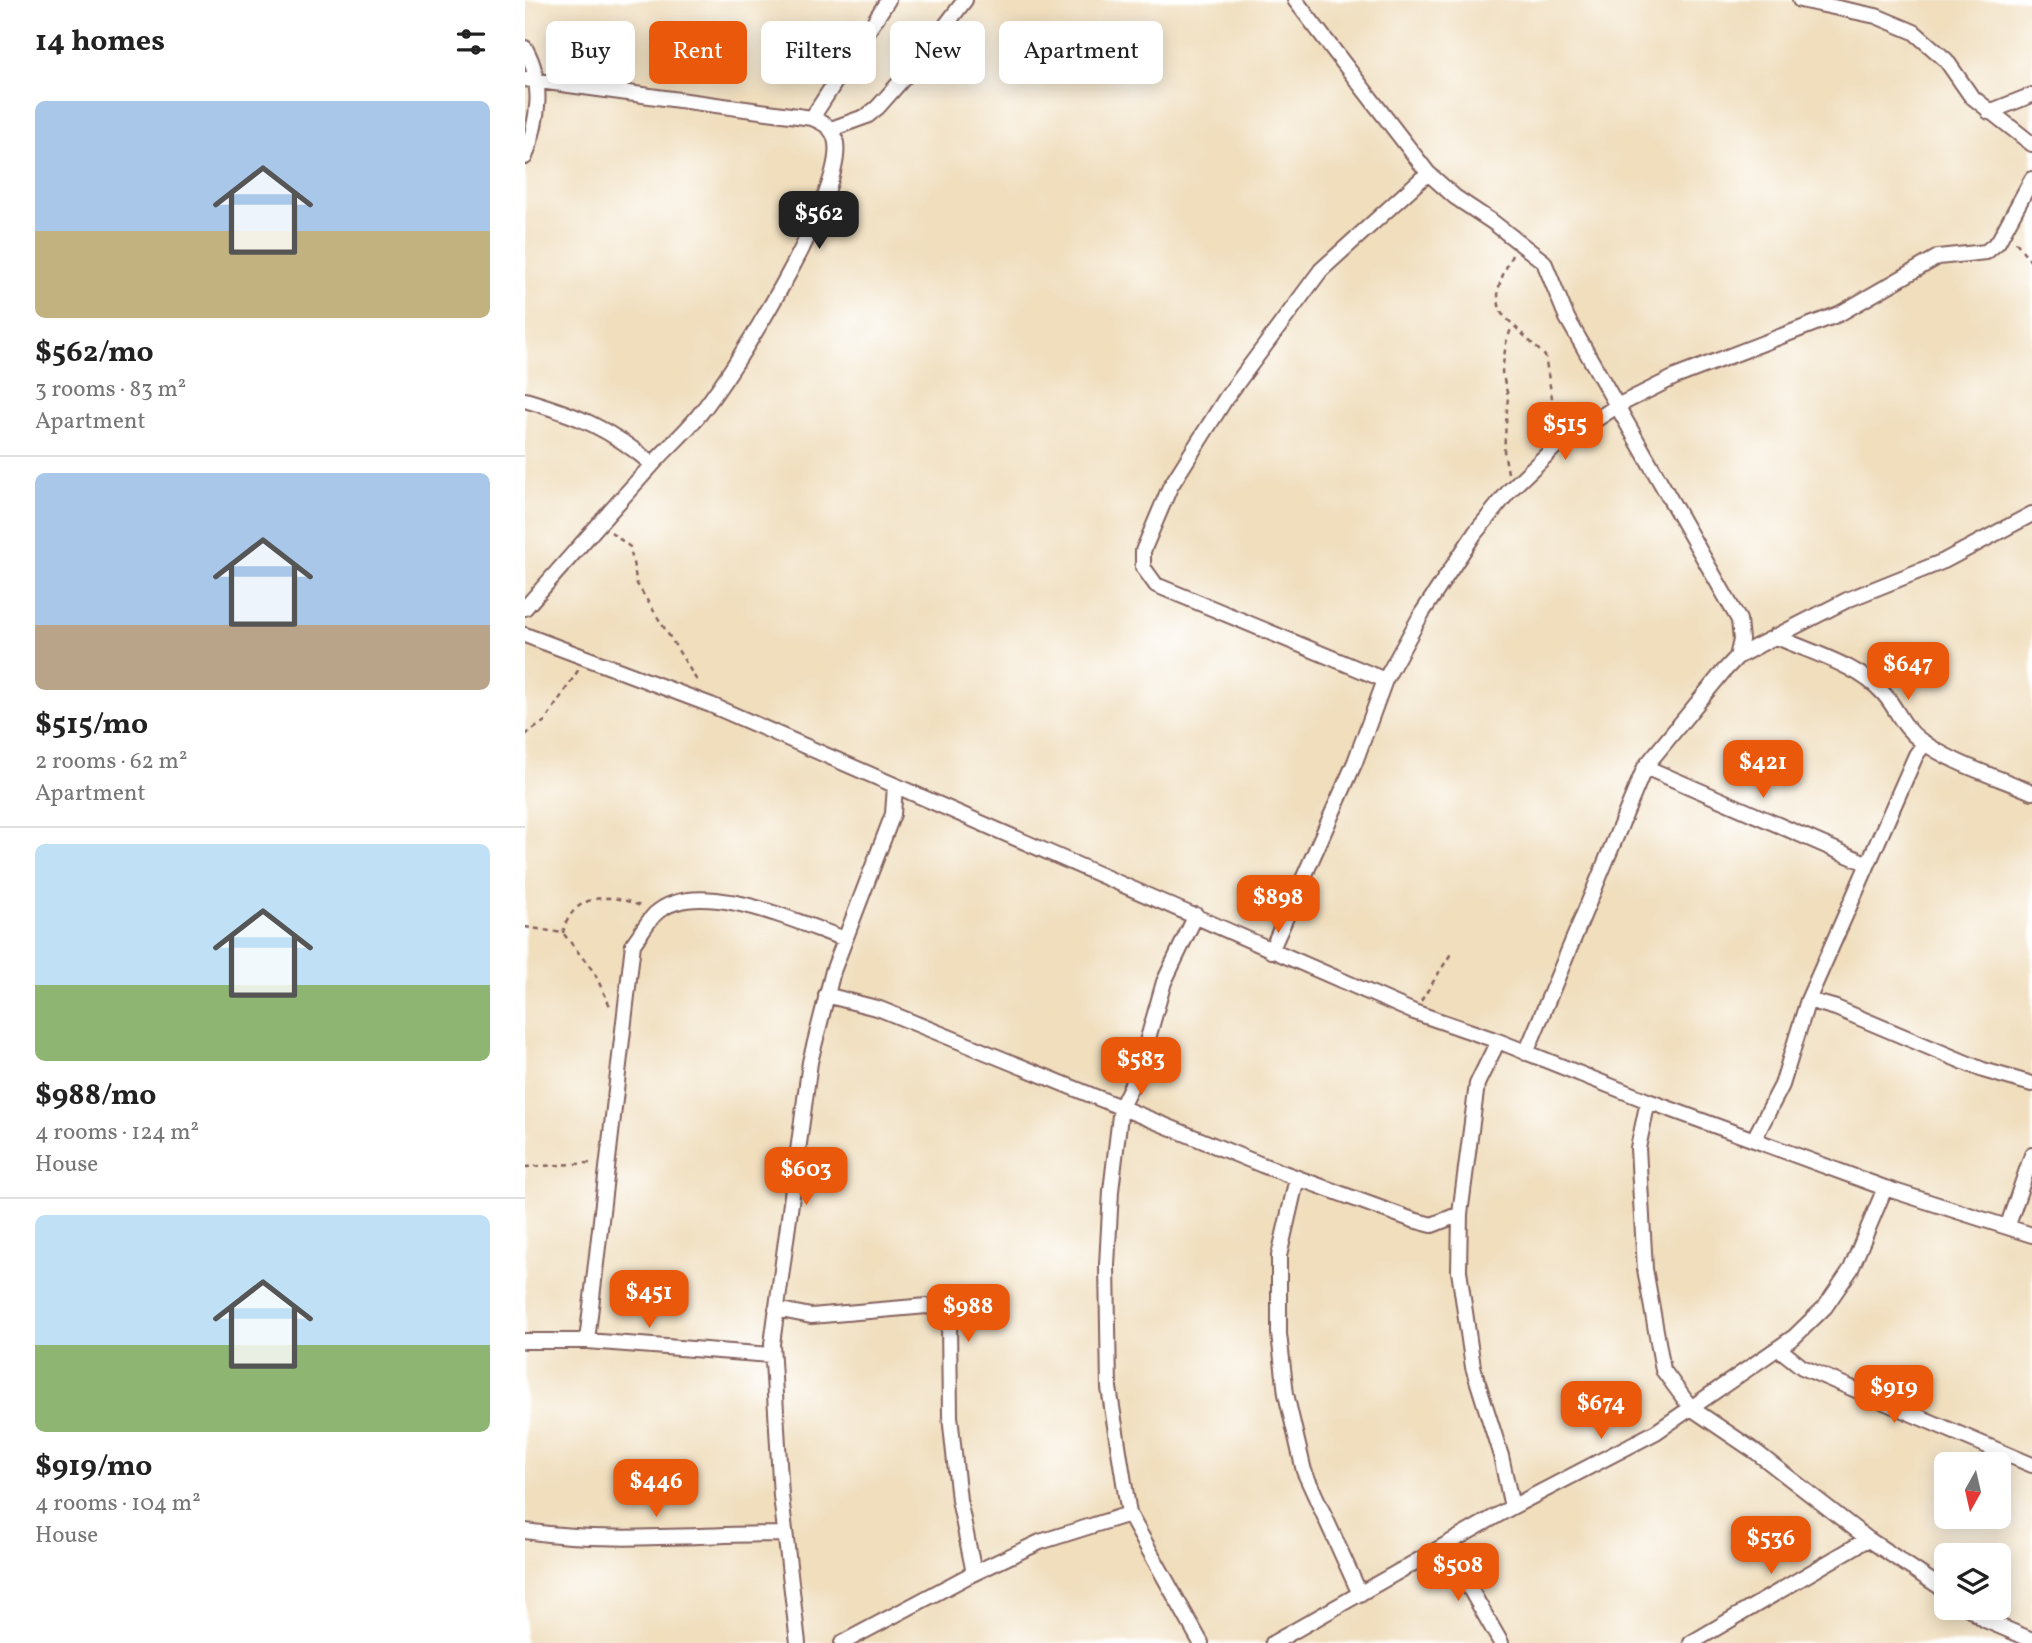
<!DOCTYPE html>
<meta charset="utf-8">
<style>
:root{--surface:#fff;--page:#f6f6f6;--text:#222;--muted:#767676;--line:#e0e0e0;--accent:#ea580c}
body{margin:0;font-family:Vollkorn,serif;background:var(--page);color:var(--text);height:100vh;display:flex;flex-direction:column;font-size:26px;white-space:nowrap}
*{box-sizing:border-box;margin:0}
p{font-size:23px;color:var(--muted)}
.icon{flex:none;width:38px;height:38px;fill:none;stroke:currentColor;stroke-width:2;stroke-linecap:round;stroke-linejoin:round}
.map{position:relative;flex:1;overflow:hidden}
.drawer{display:flex;flex-direction:column;background:var(--surface);width:525px}
.drawer>*{flex:none}
.guide{position:absolute;left:21px;top:21px;width:665px;height:63px;display:flex;gap:14px}
.needle{width:46px;rotate:188deg}
.tools{position:absolute;left:1409px;top:1452px;display:grid;gap:14px}
.tools a{display:grid;place-items:center;width:77px;height:77px;border-radius:10px;background:var(--surface);box-shadow:0 4px 18px #0003;font-size:35px}
.price{position:absolute;translate:-50% -60px;padding:0 16px;border-radius:14px;background:var(--accent);color:#fff;font-size:23px;line-height:46px;filter:drop-shadow(0 2px 4px #0008)}
.price::after{content:'';position:absolute;left:50%;top:42px;width:21px;height:16px;margin-left:-10px;background:inherit;clip-path:polygon(0 0,100% 0,50% 100%)}
.price.current{background:#222;color:#fff}
ul{padding:0;list-style:none}
li{display:grid;align-content:center;gap:14px;height:371px;padding:0 35px}
li+li{border-top:2px solid var(--line)}
li span{display:grid;place-items:center;height:217px;border-radius:10px;color:#555}
li>.icon{margin-inline-start:auto}
span .icon{width:126px;height:126px;fill:#fffc;stroke-width:1}
li b{font-size:30px}
h2{display:flex;justify-content:space-between;align-items:center;height:84px;padding:0 35px;font-size:30px}
.pill{padding:0 24px;border-radius:10px;background:var(--surface);box-shadow:0 4px 18px #0003;font-size:24px;line-height:63px}
.pill.current{background:var(--accent);color:#fff}
main{display:flex;flex:1;min-height:0}
.map>svg:first-child{display:block}
.lines{fill:none;stroke-linecap:round;stroke-linejoin:round}
.minor-casing{stroke:#84625e;stroke-width:18}
.path{stroke:#84625e;stroke-width:2.5;stroke-dasharray:5 5;stroke-linecap:butt}
.minor{stroke:#fff;stroke-width:14}
</style>
<main>
<section class="drawer">
<h2>14 homes<svg class="icon" aria-label="filters" viewBox="0 0 24 24"><path d="M4 7h16M4 17h16"/><circle cx="9" cy="7" r="2"/><circle cx="15" cy="17" r="2"/></svg></h2>
<ul>
<li><span style="background:linear-gradient(#a9c7e8 60%,#c2b280 0)"><svg class="icon" aria-label="home" viewBox="0 0 24 24"><path d="M3 11l9-7 9 7M6 9v11h12V9"/></svg></span><div><b>$562/mo</b><p>3 rooms · 83 m²</p><p>Apartment</p></div></li>
<li><span style="background:linear-gradient(#a9c7e8 70%,#b9a48a 0)"><svg class="icon" aria-label="home" viewBox="0 0 24 24"><path d="M3 11l9-7 9 7M6 9v11h12V9"/></svg></span><div><b>$515/mo</b><p>2 rooms · 62 m²</p><p>Apartment</p></div></li>
<li><span style="background:linear-gradient(#bfe0f5 65%,#8fb573 0)"><svg class="icon" aria-label="home" viewBox="0 0 24 24"><path d="M3 11l9-7 9 7M6 9v11h12V9"/></svg></span><div><b>$988/mo</b><p>4 rooms · 124 m²</p><p>House</p></div></li>
<li><span style="background:linear-gradient(#bfe0f5 60%,#8fb573 0)"><svg class="icon" aria-label="home" viewBox="0 0 24 24"><path d="M3 11l9-7 9 7M6 9v11h12V9"/></svg></span><div><b>$919/mo</b><p>4 rooms · 104 m²</p><p>House</p></div></li>
</ul>
</section>
<div class="map">
<svg width="1507" height="1643" viewBox="0 0 1507 1643">
<rect width="100%" height="100%" fill="#fff"/>
<filter id="ink" filterUnits="userSpaceOnUse"><feTurbulence type="fractalNoise" baseFrequency=".0143" numOctaves="2"/><feDisplacementMap in="SourceGraphic" scale="14" xChannelSelector="R" yChannelSelector="G"/><feConvolveMatrix kernelMatrix="1 2 1 2 8 2 1 2 1" color-interpolation-filters="sRGB"/></filter>
<filter id="wash" filterUnits="userSpaceOnUse"><feTurbulence type="fractalNoise" baseFrequency=".00686" numOctaves="4" result="noise"/><feDisplacementMap in="SourceGraphic" scale="28" xChannelSelector="R" yChannelSelector="G"/><feGaussianBlur stdDeviation="1.57" result="paint"/><feColorMatrix in="noise" values="0 0 0 0 0 0 0 0 0 0 0 0 0 0 0 0 0 1.4 0 .05"/><feComposite in="paint" operator="in"/></filter>
<g filter="url(#wash)">
<rect width="100%" height="100%" fill="#f0debd"/>
</g>
<g filter="url(#ink)">
<g class="lines">
<defs>
<path id="minor" d="M770,0L903,173L930,197L969,223L1019,262L1042,318L1214,620L1216,640L1212,657
M1275,0L1351,16L1389,32L1421,60L1446,96L1507,144
M0,48C20,83 13,121 0,157
M0,79L287,118C299,123 309,128 311,143C319,196 210,371 174,415C160,433 142,448 127,465C84,512 42,561 0,608
M1464,112L1507,95
M287,118L363,0
M306,129L342,116L353,107L392,63L440,0
M0,400C54,416 84,428 127,464
M0,635L186,705L889,1012L973,1041L1123,1101L1360,1188L1507,1235
M1250,636C1284,652 1334,665 1359,694C1373,710 1377,727 1395,740C1428,764 1470,776 1507,792
M860,680L631,585L618,567V551L645,487L701,398L796,270L903,173
M1120,767L1343,864
M671,915L639,982L614,1070L596,1107L586,1191L582,1265L584,1388L604,1514L676,1643
M746,951L830,762L860,680L897,613L950,533L985,490L1032,445L1092,406L1150,377L1314,314L1413,257L1461,252L1473,242L1507,179
M301,995L355,1009L737,1165L888,1220L907,1225L935,1214
M1283,1000L1311,1008L1458,1070L1507,1084
M973,1041L952,1084L935,1214L934,1271L948,1367L976,1456L987,1507
M1001,1053L1120,767L1197,673L1212,657L1234,645L1322,600L1419,561L1507,514
M1123,1101L1113,1148L1120,1269L1138,1370L1166,1408L1231,1452L1343,1539L1421,1591
M1229,1139L1257,1085L1283,1000L1391,755L1400,743
M772,1178L754,1256V1334L761,1394L779,1471L835,1594
M1483,1225L1507,1155
M251,1309L286,1316L402,1306L413,1309L424,1321L425,1416L434,1500L449,1573
M0,1341H62L246,1355
M62,1341L108,944C115,935 122,922 130,914C172,875 274,923 320,939
M1253,1348L1277,1367L1507,1465
M0,1531C86,1544 173,1534 260,1534
M920,1545L976,1643
M1444,1608L1460,1620L1507,1640
M273,1643L256,1496L247,1344L285,1062L308,971L368,814L370,786
M317,1643L443,1576L515,1542L604,1514
M748,1643L987,1507L1131,1432L1269,1337L1300,1307L1326,1269L1360,1188
M1166,1643L1343,1539"/>
</defs>
<!-- minor casing -->
<use href="#minor" class="minor-casing"/>
<!-- path -->
<path class="path" d="M1491,242L1507,263
M987,255C978,275 967,292 977,314L1020,356L1032,428
M983,473L979,451L983,396L977,372L981,343L987,326
M86,532L105,547L112,584L174,684
M0,735L20,721L54,669
M0,927L38,933L69,972L85,1006
M38,933C46,895 83,891 115,906
M896,1001L927,952
M0,1167L66,1163"/>
<!-- minor -->
<use href="#minor" class="minor"/>
</g>
</g>
</svg>
<div class="tools">
<a><svg class="needle" viewBox="-14 -14 28 28"><path d="M0-13l5 13h-10z" fill="#e53935"/><path d="M0 13l5-13h-10z" fill="#767676"/></svg></a>
<a><svg class="icon" aria-label="layers" viewBox="0 0 24 24"><path d="M12 4l9 5-9 5-9-5zM3 14l9 5 9-5"/></svg></a>
</div>
<b class="price current" style="left:294px;top:251px">$562</b>
<b class="price" style="left:1040px;top:462px">$515</b>
<b class="price" style="left:1383px;top:702px">$647</b>
<b class="price" style="left:1238px;top:800px">$421</b>
<b class="price" style="left:753px;top:935px">$898</b>
<b class="price" style="left:616px;top:1097px">$583</b>
<b class="price" style="left:281px;top:1207px">$603</b>
<b class="price" style="left:124px;top:1330px">$451</b>
<b class="price" style="left:443px;top:1344px">$988</b>
<b class="price" style="left:1369px;top:1425px">$919</b>
<b class="price" style="left:1076px;top:1441px">$674</b>
<b class="price" style="left:131px;top:1519px">$446</b>
<b class="price" style="left:1246px;top:1576px">$536</b>
<b class="price" style="left:933px;top:1603px">$508</b>
<div class="guide">
<a class="pill">Buy</a>
<a class="pill current">Rent</a>
<a class="pill">Filters</a>
<a class="pill">New</a>
<a class="pill">Apartment</a>
</div>
</div>
</main>
